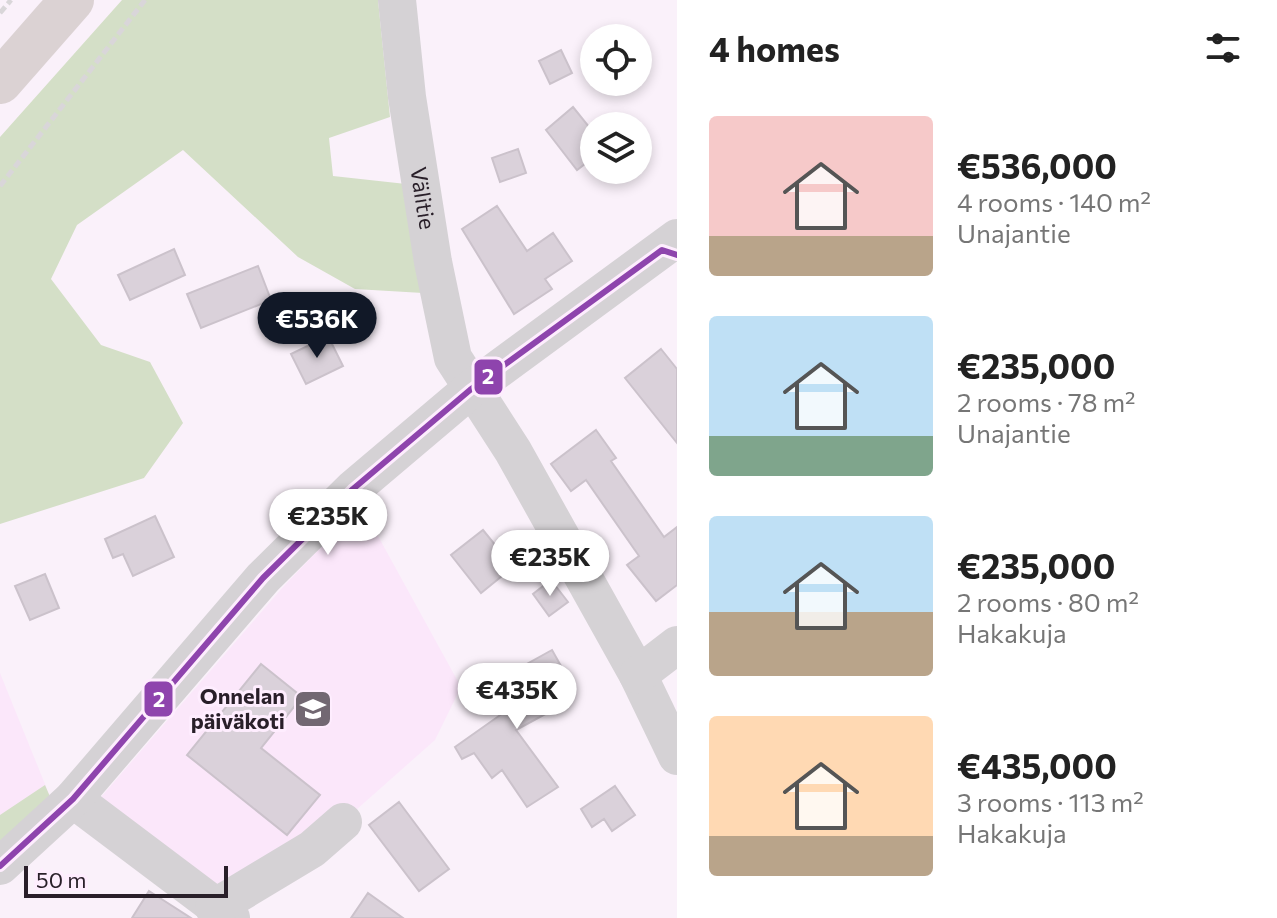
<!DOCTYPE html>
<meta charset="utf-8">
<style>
:root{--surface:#fff;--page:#f6f6f6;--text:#222;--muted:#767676;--accent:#111827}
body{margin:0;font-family:Commissioner,sans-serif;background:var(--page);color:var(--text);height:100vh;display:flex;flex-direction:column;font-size:30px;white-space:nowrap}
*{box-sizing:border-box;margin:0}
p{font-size:26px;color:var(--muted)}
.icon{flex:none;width:44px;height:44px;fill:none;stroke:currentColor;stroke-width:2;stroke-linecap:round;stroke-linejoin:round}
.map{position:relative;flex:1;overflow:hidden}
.side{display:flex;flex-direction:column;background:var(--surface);width:600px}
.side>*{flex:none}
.tools{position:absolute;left:580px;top:24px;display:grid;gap:16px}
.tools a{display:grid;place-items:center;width:72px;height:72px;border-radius:50%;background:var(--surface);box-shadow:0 4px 12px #0003;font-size:40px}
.scale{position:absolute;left:24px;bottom:20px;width:204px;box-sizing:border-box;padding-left:8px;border:4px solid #291f29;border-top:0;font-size:22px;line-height:28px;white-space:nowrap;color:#291f29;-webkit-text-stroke:6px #feedfe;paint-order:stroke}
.price{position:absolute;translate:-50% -68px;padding:0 18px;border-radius:28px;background:#fff;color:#222;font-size:26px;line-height:52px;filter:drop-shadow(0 2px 4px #0008)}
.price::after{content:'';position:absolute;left:50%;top:48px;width:24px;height:18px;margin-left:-12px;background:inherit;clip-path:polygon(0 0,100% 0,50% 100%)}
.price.active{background:var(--accent);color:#fff}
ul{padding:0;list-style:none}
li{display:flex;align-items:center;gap:24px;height:200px;padding:0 32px}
li span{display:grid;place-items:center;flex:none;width:224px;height:160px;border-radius:8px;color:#555}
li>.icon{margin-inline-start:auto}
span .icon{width:96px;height:96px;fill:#fffc;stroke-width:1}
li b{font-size:34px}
h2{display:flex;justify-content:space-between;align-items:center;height:96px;padding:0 32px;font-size:34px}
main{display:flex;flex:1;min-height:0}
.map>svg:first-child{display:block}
.built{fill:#fbe7fa}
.green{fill:#d4dfc7}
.building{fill:#dad1da;stroke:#cbc2cb;stroke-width:2}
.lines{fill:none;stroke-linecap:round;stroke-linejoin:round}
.path{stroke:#d9d6d9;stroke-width:5;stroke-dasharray:8 4;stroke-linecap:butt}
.minor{stroke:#d5d2d5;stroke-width:38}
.highway{stroke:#dbd2d3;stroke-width:44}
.bus-1-casing{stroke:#feedfe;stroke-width:12}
.bus-1{stroke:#8e44ad;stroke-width:6}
.labels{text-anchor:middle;stroke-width:6;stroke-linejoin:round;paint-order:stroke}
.street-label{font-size:22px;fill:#291f29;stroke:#feedfe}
.poi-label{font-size:22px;font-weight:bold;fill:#291f29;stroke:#feedfe;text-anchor:end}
.line-badge{stroke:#feedfe;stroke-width:3}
.badge-label{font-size:22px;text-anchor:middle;font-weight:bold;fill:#fff}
</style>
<main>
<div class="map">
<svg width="677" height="918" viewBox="0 0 677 918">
<rect width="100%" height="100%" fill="#faf1fa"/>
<!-- built -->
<path class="built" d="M361,505L461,687L435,740L312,849L214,908L89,811L284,586Z
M0,673L51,799L0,841Z"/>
<!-- green -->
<path class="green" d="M122,0H378L390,117L329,138L333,176L406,184L423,293L355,289L298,257L183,150L77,225L51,279L101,345L150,362L183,423L144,478L0,524V137Z
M45,785L51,799L0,841V815Z"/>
<!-- building -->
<path class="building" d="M561,50L572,73L550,84L539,61Z
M573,107L594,133V157L577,170L546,130Z
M518,149L526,173L500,182L492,158Z
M497,206L527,251L553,233L572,261L545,279L552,289L514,314L462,229Z
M174,249L185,275L130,300L118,275Z
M258,266L271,300L201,328L187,294Z
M328,336L343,366L306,384L291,354Z
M661,349L677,369V443L625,378Z
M596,430L616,458L611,461L664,537L677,527V585L656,601L627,565L639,556L586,480L571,491L551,464Z
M155,516L174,557L133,576L123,554L113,558L105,539Z
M483,530L513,567L481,593L451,555Z
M45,574L59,608L30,620L15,586Z
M551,580L568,602L549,616L533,594Z
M552,650L565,673L536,688L549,712L516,730L558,787L527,807L502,770L492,778L474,753L462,759L455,747L513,706L498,680Z
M261,664L302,697L261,748L320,795L287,835L187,755Z
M615,786L635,815L612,831L604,819L592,827L581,809Z
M399,802L449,869L419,891L369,825Z
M149,891L191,918H132Z
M368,893L403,918H351Z"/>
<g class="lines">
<!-- path -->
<path class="path" d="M0,13L11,0
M0,186L145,0"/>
<!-- minor -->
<g class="minor">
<path id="s1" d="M397,0L407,97L433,262L453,358L513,451L638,675L677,756"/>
<path d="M638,675L677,645"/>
<path d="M73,799L231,918"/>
<path d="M0,866L73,799L263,578L353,489L470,390L677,238"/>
<path d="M214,908L312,849L343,822"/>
</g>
<!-- highway -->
<path class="highway" d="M0,82L72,0"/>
<defs>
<path id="bus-1" d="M0,866L73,799L263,578L353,489L470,390L662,250L677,255"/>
</defs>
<!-- bus-1 casing -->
<use href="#bus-1" class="bus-1-casing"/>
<!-- bus-1 -->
<use href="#bus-1" class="bus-1"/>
</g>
<!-- icons -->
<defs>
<symbol id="school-square" viewBox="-11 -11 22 22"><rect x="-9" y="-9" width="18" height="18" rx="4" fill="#726872" stroke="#feedfe"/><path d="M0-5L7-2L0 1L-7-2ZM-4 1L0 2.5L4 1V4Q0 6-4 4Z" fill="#fff"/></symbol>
</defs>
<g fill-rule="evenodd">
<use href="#school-square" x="291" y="687" width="44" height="44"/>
</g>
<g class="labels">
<!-- street labels -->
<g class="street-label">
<text dy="8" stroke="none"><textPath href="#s1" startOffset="200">Välitie</textPath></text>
</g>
<!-- poi labels -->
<g class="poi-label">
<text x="285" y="704">Onnelan<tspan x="285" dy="25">päiväkoti</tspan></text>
</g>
</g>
<g class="line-badge">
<rect x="473" y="358" width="31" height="38" rx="8" fill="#8e44ad"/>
<rect x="143" y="680" width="31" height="38" rx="8" fill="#8e44ad"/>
</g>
<g class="badge-label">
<text x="488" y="384">2</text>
<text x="159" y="707">2</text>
</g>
</svg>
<div class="tools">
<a><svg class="icon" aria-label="locate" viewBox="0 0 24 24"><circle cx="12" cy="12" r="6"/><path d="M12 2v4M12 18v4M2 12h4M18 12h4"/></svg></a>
<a><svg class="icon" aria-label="layers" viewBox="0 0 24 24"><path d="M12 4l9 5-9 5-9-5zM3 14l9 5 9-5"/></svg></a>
</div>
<div class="scale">50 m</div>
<b class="price active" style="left:317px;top:360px">€536K</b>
<b class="price" style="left:328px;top:557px">€235K</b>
<b class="price" style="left:550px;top:598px">€235K</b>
<b class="price" style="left:517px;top:731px">€435K</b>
</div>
<section class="side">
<h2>4 homes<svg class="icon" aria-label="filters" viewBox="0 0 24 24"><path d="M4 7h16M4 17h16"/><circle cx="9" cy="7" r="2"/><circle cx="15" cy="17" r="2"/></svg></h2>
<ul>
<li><span style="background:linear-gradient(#f6c9c9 75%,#b9a48a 0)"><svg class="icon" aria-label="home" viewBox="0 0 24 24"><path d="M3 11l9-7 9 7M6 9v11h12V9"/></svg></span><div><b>€536,000</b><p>4 rooms · 140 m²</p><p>Unajantie</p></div></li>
<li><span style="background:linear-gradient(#bfe0f5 75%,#7fa58c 0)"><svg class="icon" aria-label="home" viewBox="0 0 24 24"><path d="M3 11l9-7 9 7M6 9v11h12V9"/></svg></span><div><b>€235,000</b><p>2 rooms · 78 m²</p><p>Unajantie</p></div></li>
<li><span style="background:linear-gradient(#bfe0f5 60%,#b9a48a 0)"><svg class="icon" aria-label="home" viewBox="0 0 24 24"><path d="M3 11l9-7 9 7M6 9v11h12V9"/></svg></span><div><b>€235,000</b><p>2 rooms · 80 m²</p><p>Hakakuja</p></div></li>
<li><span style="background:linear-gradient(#ffd9b3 75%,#b9a48a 0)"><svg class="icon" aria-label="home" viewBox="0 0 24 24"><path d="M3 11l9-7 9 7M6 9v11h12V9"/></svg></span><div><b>€435,000</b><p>3 rooms · 113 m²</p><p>Hakakuja</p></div></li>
</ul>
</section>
</main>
